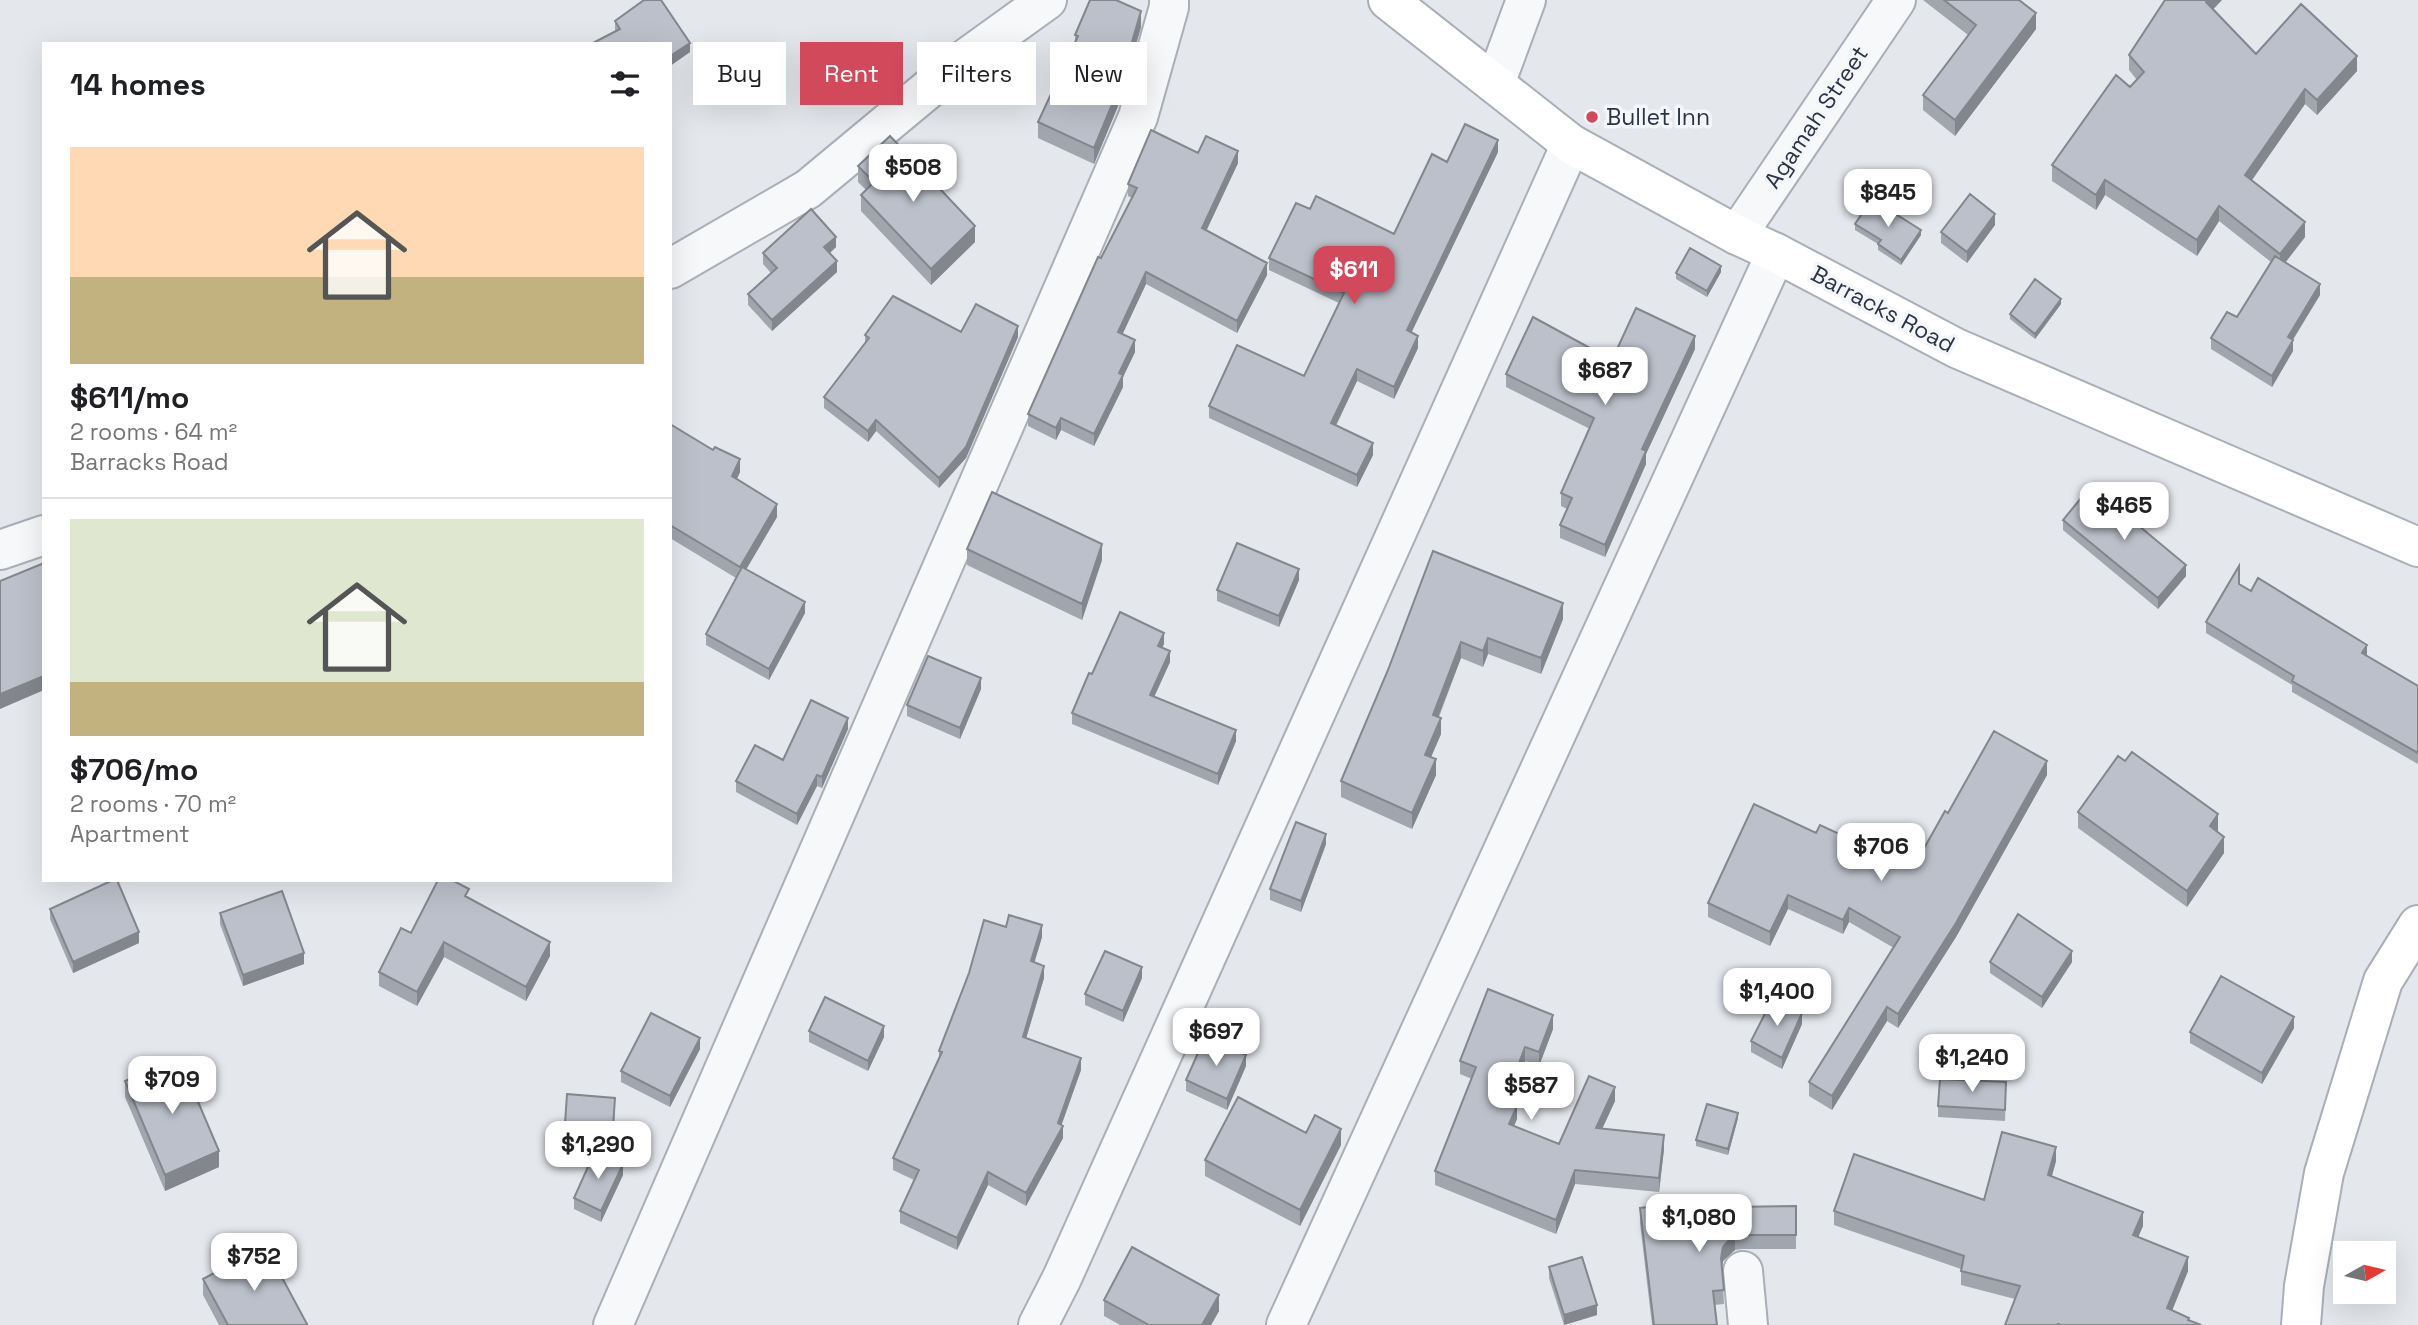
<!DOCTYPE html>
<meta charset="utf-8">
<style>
:root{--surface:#fff;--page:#f6f6f6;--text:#202124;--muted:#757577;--line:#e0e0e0;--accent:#d1495b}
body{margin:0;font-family:"Space Grotesk",sans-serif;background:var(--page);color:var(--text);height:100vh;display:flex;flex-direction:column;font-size:26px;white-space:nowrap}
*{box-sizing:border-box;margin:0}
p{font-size:23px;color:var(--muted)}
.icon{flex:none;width:38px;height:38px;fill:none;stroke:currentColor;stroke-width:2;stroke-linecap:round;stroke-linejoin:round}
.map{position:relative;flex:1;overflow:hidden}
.details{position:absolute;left:42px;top:42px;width:630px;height:840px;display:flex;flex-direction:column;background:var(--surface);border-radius:0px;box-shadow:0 7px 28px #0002}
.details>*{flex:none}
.top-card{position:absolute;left:693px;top:42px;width:665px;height:63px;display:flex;gap:14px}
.needle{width:46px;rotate:82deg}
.fabs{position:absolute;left:2333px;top:1241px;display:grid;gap:14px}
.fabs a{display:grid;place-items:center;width:63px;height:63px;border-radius:0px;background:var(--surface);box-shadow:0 7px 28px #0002;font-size:35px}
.price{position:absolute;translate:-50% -60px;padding:0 16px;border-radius:14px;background:#fff;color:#222;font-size:23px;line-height:46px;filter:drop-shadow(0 2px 4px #0008)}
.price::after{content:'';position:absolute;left:50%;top:42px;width:21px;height:16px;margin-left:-10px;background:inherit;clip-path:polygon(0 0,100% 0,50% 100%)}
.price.active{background:var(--accent);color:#fff}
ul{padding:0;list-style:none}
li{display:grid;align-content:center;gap:14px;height:371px;padding:0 28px}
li+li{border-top:2px solid var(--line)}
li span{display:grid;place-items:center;height:217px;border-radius:0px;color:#555}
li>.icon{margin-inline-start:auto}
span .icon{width:126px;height:126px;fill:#fffc;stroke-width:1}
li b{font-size:30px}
h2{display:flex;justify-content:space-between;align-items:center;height:84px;padding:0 28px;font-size:30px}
.pill{padding:0 24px;border-radius:0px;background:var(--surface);box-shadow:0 7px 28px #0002;font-size:24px;line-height:63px}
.pill.active{background:var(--accent);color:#fff}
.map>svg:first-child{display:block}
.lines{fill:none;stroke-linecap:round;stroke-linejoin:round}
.street-casing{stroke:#a9aeb7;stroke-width:42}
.secondary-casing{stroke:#a9aeb7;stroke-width:42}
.street{stroke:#f7f8fa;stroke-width:38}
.secondary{stroke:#fff;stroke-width:38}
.wall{fill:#a1a5ae}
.shaded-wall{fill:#83868d}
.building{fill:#bbc0ca;stroke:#83868d;stroke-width:2}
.poi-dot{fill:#d1495b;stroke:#f4f6f9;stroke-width:2.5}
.labels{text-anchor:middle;stroke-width:7;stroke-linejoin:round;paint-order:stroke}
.poi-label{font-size:23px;fill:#2b3445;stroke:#f4f6f9;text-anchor:start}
.street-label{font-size:23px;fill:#2b3445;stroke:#f4f6f9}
</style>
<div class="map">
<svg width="2418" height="1325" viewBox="0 0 2418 1325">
<rect width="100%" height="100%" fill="#e4e7ec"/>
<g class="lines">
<defs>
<path id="street" d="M1495,84L1526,0
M1737,235L1896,0
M670,269L808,189L961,62L1047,0
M0,550L44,535
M1743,1271L1748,1325
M613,1325L1138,117L1169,7V0
M1038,1325L1062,1278L1571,144
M1286,1325L1776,253"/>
<path id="secondary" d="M1388,0L1571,144L1737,235L1776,253L1956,348L2418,547
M2301,1325L2304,1286L2324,1173L2383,981L2418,925"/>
</defs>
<!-- street casing -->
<use href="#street" class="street-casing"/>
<!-- secondary casing -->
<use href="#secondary" class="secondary-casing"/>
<!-- street -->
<use href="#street" class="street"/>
<!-- secondary -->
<use href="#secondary" class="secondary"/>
</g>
<!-- wall -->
<path class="wall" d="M1923,0H2019L2036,29L1955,136L1923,110V95L1968,35Z
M2213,9L2256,54L2357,71L2317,115L2305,104L2252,180L2305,237L2286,262L2320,295L2293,340V351L2272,387L2211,349V338L2237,317L2271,262L2219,221L2197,256L2105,195L2096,210L2052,181V165L2137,80L2129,70V55Z
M615,21L690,52L670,66V44L615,31Z
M1141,27L1118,106L1094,164L1038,138V122L1075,42V35Z
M1498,152L1411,332L1418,348L1394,399L1357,381L1336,426L1373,455L1357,487L1209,418V406L1304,376L1339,303L1269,270V258L1310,209L1394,234L1447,162Z
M1198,153L1238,163L1206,231L1267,275L1237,333L1146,284L1122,334L1135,352L1123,377V387L1094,446L1061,430L1056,440L1028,426V414L1101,258L1132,198L1128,196V184Z
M858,166L975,242L931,285L861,211V195L866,190L858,182Z
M1855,224L1921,235L1901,265L1878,250V244L1855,230Z
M1995,225L1967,263L1941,243V232Z
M836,247L830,253L837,272L772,331L748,305V294L771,273L763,264V253Z
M1721,272L1707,297L1676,279V273Z
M2061,304L2035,339L2010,319V314Z
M961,332L1018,337L966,458L939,488L876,431L868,442L824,408V397L865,343V335Z
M1695,349L1646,454V464L1605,557L1560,538V525L1567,509L1561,506V493L1590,429L1506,387V374Z
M670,424L740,472L737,479L777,517L746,569L805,613L769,680L706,645V634L736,578L670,538Z
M2063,520L2186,576L2158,609L2063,530Z
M967,549L1102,560L1082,620L967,565Z
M1433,551L1563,619L1541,674L1488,654L1483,667L1461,658L1439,717L1441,734L1431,757L1436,775L1412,829L1341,797V781L1388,670Z
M1299,580L1279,627L1217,601V590Z
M2239,584L2367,656L2418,686V764L2292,692V685L2206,633V622Z
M1164,644L1162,648L1170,662L1154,697L1236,741L1218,785L1072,724V713L1092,674Z
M981,689L960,739L907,716V705Z
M848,729L822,788L817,786L797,825L736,792V781Z
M2047,775L1956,937L1898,1028L1887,1021L1832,1110L1809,1096V1082L1894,948L1849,922L1843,934L1788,909L1770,946L1708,917V903L1816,833L1913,868L1948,813Z
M2078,812L2218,830L2217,831L2224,853L2187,907L2078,828Z
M1326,844L1301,912L1270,900V889Z
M469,898L550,956L526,1001L444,957L417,1006L379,986V972L411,933Z
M50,909L139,943L73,973L50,919Z
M220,913L304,964L243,986L220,924Z
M1042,937L1034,962L1044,978L1026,1038L1081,1070L1061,1125L1063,1138L1026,1206L988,1185L957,1250L900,1223V1211L914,1180L893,1170V1158L939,1058V1051Z
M1990,962H2072L2042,1008L1990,973Z
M1142,978L1123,1022L1085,1005V994Z
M1802,1024L1782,1069L1751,1052V1041Z
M2294,1028L2262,1084L2190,1043V1032Z
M1553,1029L1539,1066L1525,1061L1509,1103L1517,1119L1514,1126L1559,1144L1615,1101L1602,1129L1664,1149L1659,1192L1575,1184L1556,1234L1435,1185V1171L1472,1079L1460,1074V1061Z
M809,1031L884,1037L868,1071L809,1042Z
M700,1049L670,1107L621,1082V1071Z
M1246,1066L1227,1110L1186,1091V1080Z
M125,1081L219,1167L165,1191L125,1097Z
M2006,1093L2005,1121L1938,1117V1106Z
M615,1109L612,1152L564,1148V1138Z
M1738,1118L1728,1155L1696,1146V1140Z
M1306,1133L1341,1145L1300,1226L1205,1176V1160Z
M2056,1161L2052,1176L2143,1226L2138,1237L2188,1271L2172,1311L2189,1320L2201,1325H2005L2015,1299L1961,1285V1269L1834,1225V1211L1984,1200Z
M623,1175L601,1222L574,1209V1198Z
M1688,1206H1796V1249H1742L1735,1250L1730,1254L1723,1261L1722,1268L1724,1304L1714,1305L1717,1325H1652L1640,1223V1208Z
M1549,1267L1597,1315L1564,1325L1549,1278Z
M203,1279L307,1325H219L203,1295Z
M1104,1300L1219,1311L1211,1325H1120L1104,1316Z"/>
<!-- shaded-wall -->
<path class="shaded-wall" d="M2207,0H2222L2206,17V2Z
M1141,11V27L1118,106L1094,164V148Z
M2036,13V29L1955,136V120Z
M690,43V52L670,66V56Z
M2357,56V71L2317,115V100Z
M2305,89V104L2245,190V175Z
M1498,140V152L1407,342V330Z
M1238,151V163L1202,240V228Z
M2105,180V195L2096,210V195Z
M2219,206V221L2197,256V240Z
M1995,214V225L1967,263V252Z
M2305,222V237L2280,269V254Z
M975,226V242L931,285V269Z
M1921,230V235L1901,265V260Z
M836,237V247L824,258V247Z
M837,261V272L772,331V320Z
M1267,263V275L1237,333V321Z
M1721,266V272L1707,297V291Z
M1146,272V284L1118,344V332Z
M2320,284V295L2288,347V337Z
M2061,299V304L2035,339V334Z
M1018,326V337L966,458L939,488V478Z
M1418,336V348L1394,399V387Z
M1695,336V349L1646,454V464L1605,557V545L1642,449Z
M1135,340V352L1123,377V387L1094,446V434L1119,373Z
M2293,340V351L2272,387V376Z
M1357,369V381L1331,435V423Z
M1061,418V430L1056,440V428Z
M876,420V431L868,442V431Z
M1373,443V455L1357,487V475Z
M740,459V472L732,489V476Z
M777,504V517L740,580V567Z
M1102,544V560L1082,620V604Z
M2186,565V576L2158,609V598Z
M1299,569V580L1279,627V616Z
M805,602V613L769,680V669Z
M1563,603V619L1541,674V658Z
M1164,633V644L1158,656V646Z
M1488,638V654L1483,667V651Z
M1461,642V658L1433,730V715Z
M2367,645V656L2362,653Z
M1170,651V662L1150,706V695Z
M44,676V690L0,709V694Z
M981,678V689L960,739V728Z
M848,718V729L822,788V777Z
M1441,718V734L1425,771V755Z
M1236,730V741L1218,785V774Z
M1436,759V775L1412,829V813Z
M2047,761V775L1956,937L1898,1028V1014Z
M817,775V786L797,825V814Z
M2218,814V830L2210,842V826Z
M1326,834V844L1301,912V901Z
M2224,837V853L2187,907V891Z
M1788,895V909L1770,946V932Z
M1849,908V922L1843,934V920Z
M1042,925V937L1031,974V961Z
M139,932V943L73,973V962Z
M444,942V957L417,1006V992Z
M550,942V956L526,1001V987Z
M2072,951V962L2042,1008V997Z
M304,953V964L243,986V975Z
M1044,966V978L1023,1049V1037Z
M1142,967V978L1123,1022V1011Z
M1887,1007V1021L1832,1110V1096Z
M1802,1013V1024L1782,1069V1058Z
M1553,1015V1029L1539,1066V1052Z
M2294,1017V1028L2262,1084V1073Z
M884,1026V1037L868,1071V1061Z
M700,1038V1049L670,1107V1096Z
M1525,1047V1061L1505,1115V1101Z
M1246,1055V1066L1227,1110V1099Z
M1081,1058V1070L1058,1135V1123Z
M1615,1087V1101L1596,1142V1128Z
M1517,1106V1119L1509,1137V1124Z
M1738,1113V1118L1728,1155V1149Z
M1063,1126V1138L1026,1206V1193Z
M1341,1129V1145L1300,1226V1210Z
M1664,1135V1149L1659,1192V1178Z
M2056,1147V1161L2048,1189V1175Z
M219,1151V1167L165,1191V1175Z
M623,1164V1175L601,1222V1211Z
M1575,1170V1184L1556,1234V1220Z
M988,1172V1185L957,1250V1238Z
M2143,1212V1226L2133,1249V1235Z
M1735,1236V1250L1723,1261L1721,1272V1258L1723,1247Z
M2188,1257V1271L2167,1323V1308Z
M1219,1295V1311L1211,1325H1202Z
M1597,1305V1315L1564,1325V1315Z"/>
<!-- building -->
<path class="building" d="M644,0H661L690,43L670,56V44H591L620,29L615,21Z
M1090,0H1116L1141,11L1118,90L1094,148L1038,122L1078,36L1075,35Z
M1944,0H2019L2036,13L1955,120L1923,95L1976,25Z
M2165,0H2207L2206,2L2256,54L2301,4L2357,56L2317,100L2305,89L2245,175L2305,222L2280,254L2219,206L2197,240L2105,180L2096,195L2052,165L2116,75L2130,87L2144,72L2129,55Z
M1465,124L1498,140L1407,330L1418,336L1394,387L1357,369L1331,423L1373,443L1357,475L1209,406L1237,345L1304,376L1344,293L1269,258L1296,203L1310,209L1316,196L1394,234L1432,154L1447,162Z
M1151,130L1198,153L1206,136L1238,151L1202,228L1267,263L1237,321L1146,272L1118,332L1135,340L1119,373L1123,375L1094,434L1061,418L1056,428L1028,414L1098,257L1101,258L1137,188L1128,184Z
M890,136L975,226L931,269L861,195L874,182L858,166Z
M1970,194L1995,214L1967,252L1941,232Z
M1872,199L1921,230L1901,260L1878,244L1881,240L1855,224Z
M811,209L836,237L824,247L837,261L772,320L748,294L777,268L763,253Z
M1690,248L1721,266L1707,291L1676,273Z
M2275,256L2320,284L2288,337L2293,340L2272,376L2211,338L2227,312L2237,317Z
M2035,279L2061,299L2035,334L2010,314Z
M893,296L961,332L976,304L1018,326L966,447L939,478L876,420L868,431L824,397L869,338L865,335Z
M1636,308L1695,336L1642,449L1646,451L1605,545L1560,525L1572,498L1561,493L1594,418L1506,374L1533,317L1612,360Z
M670,424L713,450L715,447L740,459L732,476L777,504L740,567L670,525Z
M2091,486L2186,565L2158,598L2063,520Z
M992,492L1102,544L1082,604L967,549Z
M1237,543L1299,569L1279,616L1217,590Z
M1433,551L1563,603L1541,658L1488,638L1483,651L1461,642L1433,715L1441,718L1425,755L1436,759L1412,813L1341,781L1388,670Z
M44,563V676L0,694V581Z
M2239,566V584L2251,591L2258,578L2367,645L2362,653L2418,686V753L2292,681L2294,676L2206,622Z
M742,567L805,602L769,669L706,634Z
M1120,612L1164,633L1158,646L1170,651L1150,695L1236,730L1218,774L1072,713L1089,673L1092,674Z
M928,656L981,678L960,728L907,705Z
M811,700L848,718L822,777L817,775L797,814L736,781L755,745L783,760Z
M1994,731L2047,761L1956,923L1898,1014L1887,1007L1832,1096L1809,1082L1900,937L1849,908L1843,920L1788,895L1770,932L1708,903L1754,804L1816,833L1820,825L1913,868L1945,811L1948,813Z
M2132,752L2218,814L2210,826L2224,837L2187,891L2078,812L2118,756L2125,761Z
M1296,822L1326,834L1301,901L1270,889Z
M113,880H117L139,932L73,962L50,909Z
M438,880H452L469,889L465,896L550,942L526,987L444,942L417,992L379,972L401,928L411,933Z
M282,891L304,953L243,975L220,913Z
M2018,914L2072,951L2042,997L1990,962Z
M1009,915L1042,925L1031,961L1044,966L1023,1037L1081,1058L1058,1123L1063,1126L1026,1193L988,1172L957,1238L900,1211L919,1170L893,1158L942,1052L939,1051L969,973L984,920L1006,927Z
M1105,951L1142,967L1123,1011L1085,994Z
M2221,976L2294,1017L2262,1073L2190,1032Z
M1488,989L1553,1015L1539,1052L1525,1047L1505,1101L1517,1106L1509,1124L1559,1144L1589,1076L1615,1087L1596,1128L1664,1135L1659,1178L1575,1170L1556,1220L1435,1171L1476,1067L1460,1061Z
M825,997L884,1026L868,1061L809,1031Z
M1773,998L1802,1013L1782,1058L1751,1041Z
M651,1013L700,1038L670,1096L621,1071Z
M1205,1037L1246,1055L1227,1099L1186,1080Z
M179,1057L219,1151L165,1175L125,1081Z
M1940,1079L2006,1082L2005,1110L1938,1106Z
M567,1094L615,1098L612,1141L564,1138Z
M1238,1097L1306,1133L1315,1115L1341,1129L1300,1210L1205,1160Z
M1707,1104L1738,1113L1728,1149L1696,1140Z
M2002,1132L2056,1147L2048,1175L2143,1212L2133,1235L2188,1257L2167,1308L2189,1318L2188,1320L2201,1325H2061L2058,1324L2057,1325H2005L2020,1286L1961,1271L1964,1256L1834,1211L1854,1154L1984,1200Z
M595,1151L623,1164L601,1211L574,1198Z
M1688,1203V1206L1730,1203L1731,1207L1796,1206V1235H1742L1735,1236L1730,1239L1723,1247L1721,1258L1724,1290L1713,1291L1717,1325H1654L1640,1208Z
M265,1246L307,1324L305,1325H228L203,1279Z
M1132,1247L1219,1295L1202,1325H1149L1104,1300Z
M1582,1257L1597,1305L1564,1315L1549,1267Z"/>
<!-- markers -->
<circle class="poi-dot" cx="1592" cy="117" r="7"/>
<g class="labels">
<!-- poi labels -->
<g class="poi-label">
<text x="1606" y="125">Bullet Inn</text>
</g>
<!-- street labels -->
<g class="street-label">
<text transform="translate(1816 117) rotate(-56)" y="8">Agamah Street</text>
<text transform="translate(1883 309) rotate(28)" y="8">Barracks Road</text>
</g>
</g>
</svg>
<div class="fabs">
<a><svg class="needle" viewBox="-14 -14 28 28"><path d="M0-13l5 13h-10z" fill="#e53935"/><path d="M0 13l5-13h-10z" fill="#757577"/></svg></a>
</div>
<b class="price" style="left:913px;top:204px">$508</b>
<b class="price" style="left:1888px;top:229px">$845</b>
<b class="price active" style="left:1354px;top:306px">$611</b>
<b class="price" style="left:1605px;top:407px">$687</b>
<b class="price" style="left:2124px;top:542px">$465</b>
<b class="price" style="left:1881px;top:883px">$706</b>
<b class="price" style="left:1777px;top:1028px">$1,400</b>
<b class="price" style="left:1216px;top:1068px">$697</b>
<b class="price" style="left:1972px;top:1094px">$1,240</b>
<b class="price" style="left:172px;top:1116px">$709</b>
<b class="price" style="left:1531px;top:1122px">$587</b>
<b class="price" style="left:598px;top:1181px">$1,290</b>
<b class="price" style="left:1699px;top:1254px">$1,080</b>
<b class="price" style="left:254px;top:1293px">$752</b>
<div class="top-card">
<a class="pill">Buy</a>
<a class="pill active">Rent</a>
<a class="pill">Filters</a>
<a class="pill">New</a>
</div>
<section class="details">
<h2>14 homes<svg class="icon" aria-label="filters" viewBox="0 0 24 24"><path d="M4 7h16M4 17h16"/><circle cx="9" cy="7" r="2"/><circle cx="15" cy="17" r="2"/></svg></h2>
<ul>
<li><span style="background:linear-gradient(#ffd9b3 60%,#c2b280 0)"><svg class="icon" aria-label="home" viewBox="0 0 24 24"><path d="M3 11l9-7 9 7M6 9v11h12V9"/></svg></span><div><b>$611/mo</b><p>2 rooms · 64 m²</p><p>Barracks Road</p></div></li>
<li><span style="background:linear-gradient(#dfe7d0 75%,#c2b280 0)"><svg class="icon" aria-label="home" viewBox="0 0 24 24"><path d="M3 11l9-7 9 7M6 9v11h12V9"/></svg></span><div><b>$706/mo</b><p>2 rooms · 70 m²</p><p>Apartment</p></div></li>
</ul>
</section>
</div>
